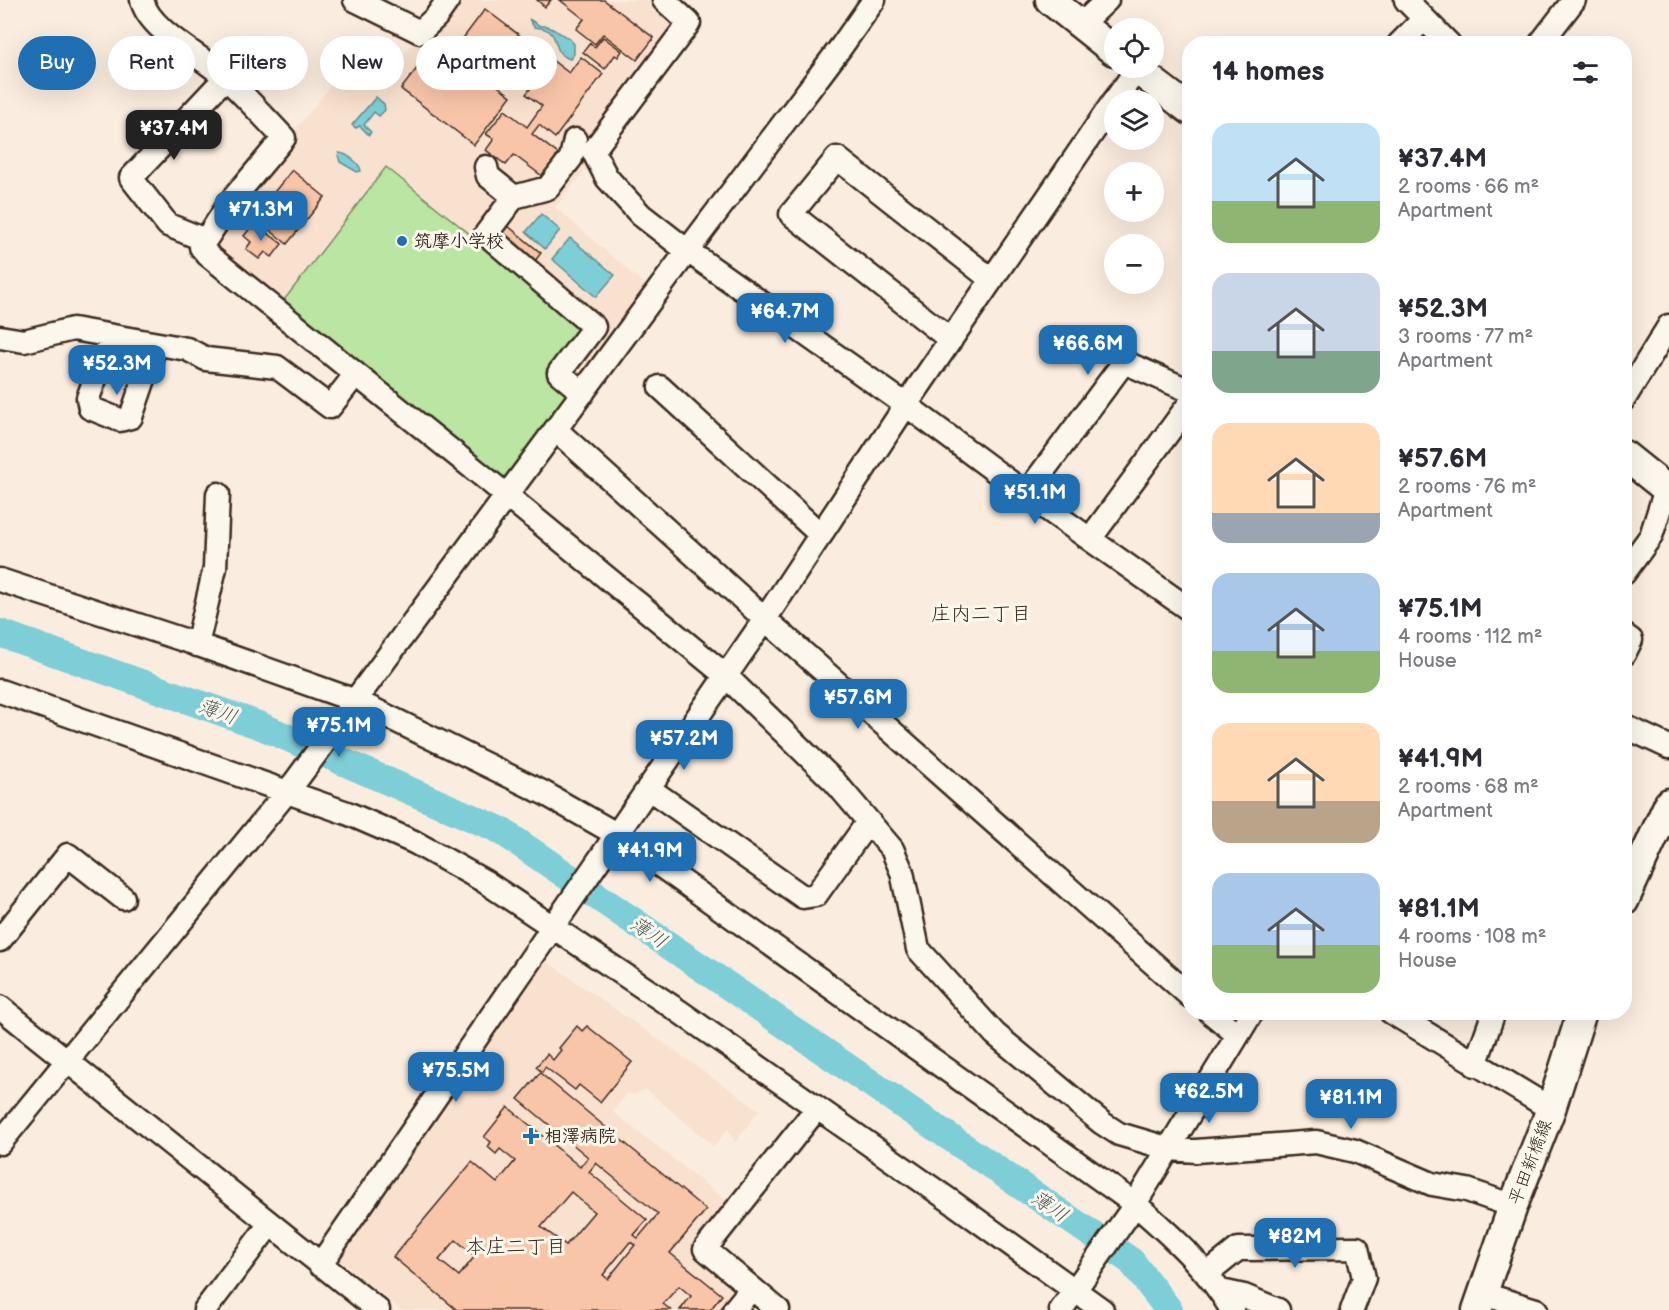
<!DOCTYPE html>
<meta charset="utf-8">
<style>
:root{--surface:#fff;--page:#f2f2f3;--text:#2b2b33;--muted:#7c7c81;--accent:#1f6fb2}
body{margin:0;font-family:"Balsamiq Sans","Klee One",sans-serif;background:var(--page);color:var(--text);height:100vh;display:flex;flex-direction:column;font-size:22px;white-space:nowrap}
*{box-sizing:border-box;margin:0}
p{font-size:20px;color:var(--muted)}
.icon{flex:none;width:33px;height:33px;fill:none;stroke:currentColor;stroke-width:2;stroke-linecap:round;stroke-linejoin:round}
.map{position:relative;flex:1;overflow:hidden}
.side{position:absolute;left:1182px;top:36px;width:450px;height:984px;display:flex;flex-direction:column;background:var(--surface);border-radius:24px;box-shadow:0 6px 24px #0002}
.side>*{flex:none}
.top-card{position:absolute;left:18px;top:36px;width:570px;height:54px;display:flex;gap:12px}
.controls{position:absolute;left:1104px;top:18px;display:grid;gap:12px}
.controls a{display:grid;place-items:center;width:60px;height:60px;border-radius:50%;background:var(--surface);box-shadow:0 6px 24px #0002;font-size:30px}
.price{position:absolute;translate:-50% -51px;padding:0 14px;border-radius:12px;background:var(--accent);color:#fff;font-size:20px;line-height:39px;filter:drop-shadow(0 2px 3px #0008)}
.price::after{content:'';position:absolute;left:50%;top:36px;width:18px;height:14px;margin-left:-9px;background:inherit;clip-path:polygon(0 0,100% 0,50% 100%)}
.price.current{background:#222;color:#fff}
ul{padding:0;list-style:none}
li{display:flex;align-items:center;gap:18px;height:150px;padding:0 30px}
li span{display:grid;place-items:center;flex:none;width:168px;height:120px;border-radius:18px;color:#555}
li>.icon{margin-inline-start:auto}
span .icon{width:72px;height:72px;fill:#fffc;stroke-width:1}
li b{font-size:26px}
h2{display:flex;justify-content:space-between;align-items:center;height:72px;padding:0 30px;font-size:26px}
.tag{padding:0 21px;border-radius:27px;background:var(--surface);box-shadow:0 6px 24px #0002;font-size:21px;line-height:54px}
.tag.current{background:var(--accent);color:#fff}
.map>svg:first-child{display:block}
.built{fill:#f9e1cf}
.green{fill:#bae5a2;stroke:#7a8860;stroke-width:1.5}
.water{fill:#7eced7;stroke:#638c8d;stroke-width:1.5}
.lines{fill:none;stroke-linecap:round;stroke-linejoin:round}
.river{stroke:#7eced7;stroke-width:28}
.building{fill:#f8c5a9;stroke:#3b2a1e;stroke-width:1.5;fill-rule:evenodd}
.minor-casing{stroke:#3b2a1e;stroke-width:27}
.major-casing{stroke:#3b2a1e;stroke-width:33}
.minor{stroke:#fbf7ec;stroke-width:22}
.major{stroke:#fbf7ec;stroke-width:28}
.poi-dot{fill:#1f6fb2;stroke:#fbf7ec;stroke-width:2}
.labels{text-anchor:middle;stroke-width:6;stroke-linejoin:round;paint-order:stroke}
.poi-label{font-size:18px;font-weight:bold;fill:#3b2a1e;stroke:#fbf7ec;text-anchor:start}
.street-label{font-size:18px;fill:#3b2a1e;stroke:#fbf7ec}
.neighbourhood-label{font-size:20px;fill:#3b2a1e;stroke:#fbf7ec}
.water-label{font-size:20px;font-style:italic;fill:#4f5b56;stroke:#fbf7ec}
</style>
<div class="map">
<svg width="1669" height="1310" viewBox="0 0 1669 1310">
<rect width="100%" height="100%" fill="#faeddf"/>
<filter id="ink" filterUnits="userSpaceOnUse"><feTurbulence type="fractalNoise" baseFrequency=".0167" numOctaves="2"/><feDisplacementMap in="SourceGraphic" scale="12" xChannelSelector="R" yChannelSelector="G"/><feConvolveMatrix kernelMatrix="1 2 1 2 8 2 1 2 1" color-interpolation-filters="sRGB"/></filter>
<g filter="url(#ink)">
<!-- built -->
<path class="built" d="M457,0H653L673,20L674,28L591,164L555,207L648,287L504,480L209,246V237L358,52L392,72L415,38L428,40L434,35Z
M542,958L759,1110L735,1143L728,1129L714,1146L645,1089L634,1095L628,1093L613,1112L731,1204L696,1249L744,1288L726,1310H401L335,1256Z"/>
<!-- green -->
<path class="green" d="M386,167L585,326L546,372L570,392L504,480L281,304Z"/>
<!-- water -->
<path class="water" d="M529,19L540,26H547L569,38L574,44V54L570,59C552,53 560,40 549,31C545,28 539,28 534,27Z
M376,97L384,104L385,110L379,116L374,112L364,125L371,132L369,135L360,126L356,128L352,125Z
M339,153C346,153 360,163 361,171L357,172L340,162L338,155Z
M541,214L560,230L545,249L526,232Z
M570,238L615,275L596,297L552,259Z"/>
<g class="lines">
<!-- river -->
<path class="river" d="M0,633L261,726L500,830L1131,1261L1169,1310"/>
</g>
<!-- building -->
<path class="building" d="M537,0H551L545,7Z
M560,0H604L654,38L637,60L603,34L595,44L576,29L584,19Z
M485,9L569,73L581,57L603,74L555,138L539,125L532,134L562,157L546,179L514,155L506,165L486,150L494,139L486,134L505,110L527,127L542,106L526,94L534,84L529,81L531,79L490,48L483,58L461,41Z
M603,37L622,51L618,57L615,55L605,69L583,52L590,43L595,47Z
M438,41L511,96L474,145L401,89Z
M292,170L325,197L287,244L254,217Z
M254,223L282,244L272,257L265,252L259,259L246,249L251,242L244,236Z
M508,226L541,253L535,261L501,234Z
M577,1026L582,1031L587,1026L632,1062L600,1102L579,1085L575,1090L545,1067L542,1072L536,1067L547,1054L553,1060L561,1050L559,1048Z
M540,1073L706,1210L670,1253L722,1295L710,1310H680L691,1296L679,1286L663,1304L671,1310H457L393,1257L472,1162L497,1183L515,1161L500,1149L496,1154L488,1147L491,1142L484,1137L508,1107L580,1167L588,1157L518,1099ZM596,1163L658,1214L638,1238L634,1235L647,1220L589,1172ZM571,1192L594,1212L566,1245L541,1227ZM456,1240L475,1256L459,1276L439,1260ZM630,1242L635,1245L608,1279L603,1275Z"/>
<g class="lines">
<defs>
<path id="minor" d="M142,0C149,31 204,57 226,78C246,97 265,118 284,138L231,201L201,247L208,255L500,490L725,675L835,782L892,849L902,872L918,949L995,1034L1102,1123L1119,1134L1170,1149L1196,1151L1316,1142L1355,1151L1432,1184L1467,1190L1513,1206
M355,0L420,32L436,17L448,0
M664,0L689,23L593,151L607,178L641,215L681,246L906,405L1026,494L1190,610
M1406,0L1449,44
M1081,25L1107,0
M1399,44L1424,19
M1540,44L1574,0
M1115,100L1137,69
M486,167L488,176L514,197L548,188L571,158L575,140
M514,197L486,234L594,327L559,373L583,393
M205,240L168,225L131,178L226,77
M111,336L88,398L90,408L120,420L131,417L156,344
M0,337L24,341L73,329L187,349L206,359L277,367L330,407L356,374
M951,340L791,214L837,158L992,280
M660,387L821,535
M1624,399L1669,326
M556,430L765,619L1190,996
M1026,494L1124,362L1190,391
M1090,539L1190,403
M1624,573L1651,536L1666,489
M0,580L190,642L356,701L544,793L616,834L1135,1204C1172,1236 1207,1268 1232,1310
M1624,635L1631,640L1624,654
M197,645L215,568L218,494
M0,691L347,813L414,842L484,881L680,1012L952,1202L1102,1310
M1624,726L1669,747
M648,788L803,897L816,895L868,822
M0,940L68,855L123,898
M0,1007L378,1310
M1210,1012L1238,1035
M1391,1012L1551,1109
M1475,1065L1494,1012
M0,1143L295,782L688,250L841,47L874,0
M320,1265L765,619L906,405L1114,101
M1207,1274L1238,1249L1357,1248L1364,1278L1352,1310
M1221,1291L1244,1296L1278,1310
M1483,1294L1536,1310
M205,1310L270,1224
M734,1310L751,1289
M778,1310L705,1249L817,1108
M1061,1310L1130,1212L1252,1012"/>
<path id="major" d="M1050,0L1114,51
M1135,68L1190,110
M1624,455L1669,491
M1624,901L1669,803
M1477,1310L1513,1206L1551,1109L1582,1012"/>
</defs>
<!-- minor casing -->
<use href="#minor" class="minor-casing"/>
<!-- major casing -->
<use href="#major" class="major-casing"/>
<!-- minor -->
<use href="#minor" class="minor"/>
<!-- major -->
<use href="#major" class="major"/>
</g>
</g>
<!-- markers -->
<g class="poi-dot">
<circle cx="402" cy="241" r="6"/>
<path d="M528 1127h6v6h6v6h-6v6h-6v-6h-6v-6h6z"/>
</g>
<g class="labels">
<!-- poi labels -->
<g class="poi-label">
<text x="414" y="247">筑摩小学校</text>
<text x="544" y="1142">相澤病院</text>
</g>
<!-- street labels -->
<g class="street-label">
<text transform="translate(1530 1162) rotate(-69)" y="6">平田新橋線</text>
</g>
<!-- neighbourhood labels -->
<g class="neighbourhood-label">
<text x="981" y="620">庄内二丁目</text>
<text x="516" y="1253">本庄二丁目</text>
</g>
<!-- water labels -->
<g class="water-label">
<text transform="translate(218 711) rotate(20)" y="7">薄川</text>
<text transform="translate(649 932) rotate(34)" y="7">薄川</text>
<text transform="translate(1050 1206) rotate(34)" y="7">薄川</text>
</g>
</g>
</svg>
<div class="controls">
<a><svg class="icon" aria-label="locate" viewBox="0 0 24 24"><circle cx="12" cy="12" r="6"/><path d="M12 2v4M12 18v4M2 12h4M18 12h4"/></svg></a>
<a><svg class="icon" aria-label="layers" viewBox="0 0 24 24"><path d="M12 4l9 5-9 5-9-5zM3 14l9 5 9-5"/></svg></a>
<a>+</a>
<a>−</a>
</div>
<b class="price current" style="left:174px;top:161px">¥37.4M</b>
<b class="price" style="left:261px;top:242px">¥71.3M</b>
<b class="price" style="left:785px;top:344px">¥64.7M</b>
<b class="price" style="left:1088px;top:376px">¥66.6M</b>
<b class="price" style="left:117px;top:396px">¥52.3M</b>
<b class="price" style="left:1035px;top:525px">¥51.1M</b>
<b class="price" style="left:858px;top:730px">¥57.6M</b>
<b class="price" style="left:339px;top:758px">¥75.1M</b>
<b class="price" style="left:684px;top:771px">¥57.2M</b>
<b class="price" style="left:650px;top:883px">¥41.9M</b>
<b class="price" style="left:456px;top:1103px">¥75.5M</b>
<b class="price" style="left:1209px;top:1124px">¥62.5M</b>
<b class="price" style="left:1351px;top:1130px">¥81.1M</b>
<b class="price" style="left:1295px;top:1269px">¥82M</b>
<div class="top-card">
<a class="tag current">Buy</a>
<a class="tag">Rent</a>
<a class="tag">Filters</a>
<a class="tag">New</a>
<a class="tag">Apartment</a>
</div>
<section class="side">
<h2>14 homes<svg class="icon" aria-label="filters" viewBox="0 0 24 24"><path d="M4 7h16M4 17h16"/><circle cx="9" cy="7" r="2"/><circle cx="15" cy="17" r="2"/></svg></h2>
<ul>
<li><span style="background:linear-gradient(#bfe0f5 65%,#8fb573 0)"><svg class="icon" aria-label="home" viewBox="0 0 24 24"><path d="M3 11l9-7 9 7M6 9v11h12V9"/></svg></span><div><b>¥37.4M</b><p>2 rooms · 66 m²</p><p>Apartment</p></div></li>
<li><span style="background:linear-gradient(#c9d6e8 65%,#7fa58c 0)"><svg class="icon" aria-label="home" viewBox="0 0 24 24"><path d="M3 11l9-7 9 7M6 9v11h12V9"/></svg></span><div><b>¥52.3M</b><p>3 rooms · 77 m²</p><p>Apartment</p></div></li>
<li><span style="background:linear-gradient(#ffd9b3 75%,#9aa5b1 0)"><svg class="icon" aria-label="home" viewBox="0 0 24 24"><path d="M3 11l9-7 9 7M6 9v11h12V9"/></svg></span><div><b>¥57.6M</b><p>2 rooms · 76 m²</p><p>Apartment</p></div></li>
<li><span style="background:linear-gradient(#a9c7e8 65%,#8fb573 0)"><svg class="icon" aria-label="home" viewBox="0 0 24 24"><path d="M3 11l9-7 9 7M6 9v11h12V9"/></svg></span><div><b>¥75.1M</b><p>4 rooms · 112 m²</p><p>House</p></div></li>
<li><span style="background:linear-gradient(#ffd9b3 65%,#b9a48a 0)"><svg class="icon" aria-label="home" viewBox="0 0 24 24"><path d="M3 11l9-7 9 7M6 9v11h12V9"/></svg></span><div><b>¥41.9M</b><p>2 rooms · 68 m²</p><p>Apartment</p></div></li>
<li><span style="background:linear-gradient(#a9c7e8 60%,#8fb573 0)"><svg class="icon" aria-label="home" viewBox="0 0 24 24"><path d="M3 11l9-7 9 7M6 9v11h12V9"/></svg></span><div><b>¥81.1M</b><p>4 rooms · 108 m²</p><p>House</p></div></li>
</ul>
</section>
</div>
